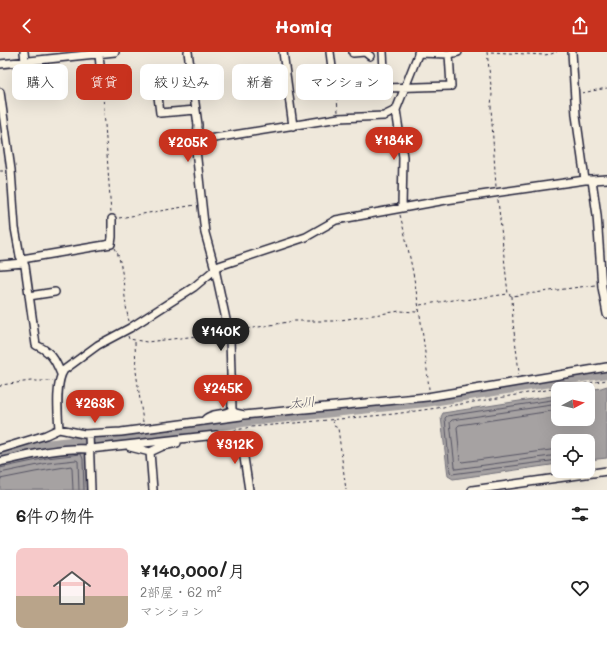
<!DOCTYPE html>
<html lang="ja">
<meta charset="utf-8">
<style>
:root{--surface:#fff;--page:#f6f6f6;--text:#222;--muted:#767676;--line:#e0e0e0;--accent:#c8321e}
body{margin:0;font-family:Mali,"Klee One",sans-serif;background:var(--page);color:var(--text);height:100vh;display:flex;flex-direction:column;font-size:15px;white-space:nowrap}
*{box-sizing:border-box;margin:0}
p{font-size:13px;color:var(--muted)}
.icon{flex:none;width:22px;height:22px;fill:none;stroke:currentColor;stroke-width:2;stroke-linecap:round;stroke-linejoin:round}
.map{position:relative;height:438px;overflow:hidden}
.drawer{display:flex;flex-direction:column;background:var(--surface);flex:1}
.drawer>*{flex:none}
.guide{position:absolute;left:12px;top:12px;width:400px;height:36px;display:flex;gap:8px}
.needle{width:26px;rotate:83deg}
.tools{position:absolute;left:551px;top:330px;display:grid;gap:8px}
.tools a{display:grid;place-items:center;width:44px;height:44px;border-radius:8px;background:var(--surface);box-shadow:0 4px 16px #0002;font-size:20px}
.price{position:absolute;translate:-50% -34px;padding:0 9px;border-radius:14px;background:var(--accent);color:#fff;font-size:13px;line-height:26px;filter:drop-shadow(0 1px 2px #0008)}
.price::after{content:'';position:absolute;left:50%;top:24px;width:12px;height:9px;margin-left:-6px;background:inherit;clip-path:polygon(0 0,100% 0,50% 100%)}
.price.on{background:#222;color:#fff}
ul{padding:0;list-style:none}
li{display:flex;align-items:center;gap:12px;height:100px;padding:0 16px}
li+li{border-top:1px solid var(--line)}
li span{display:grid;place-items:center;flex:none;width:112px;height:80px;border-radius:8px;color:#555}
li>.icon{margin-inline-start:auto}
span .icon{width:48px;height:48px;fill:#fffc;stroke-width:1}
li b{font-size:17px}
h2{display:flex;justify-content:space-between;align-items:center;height:48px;padding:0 16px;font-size:17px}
.pill{padding:0 14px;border-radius:8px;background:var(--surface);box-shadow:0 4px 16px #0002;font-size:14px;line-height:36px}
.pill.on{background:var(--accent);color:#fff}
header{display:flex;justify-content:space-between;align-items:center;height:52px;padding:0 16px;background:var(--accent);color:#fff;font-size:18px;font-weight:700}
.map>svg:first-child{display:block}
.water{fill:#a6a2a2;stroke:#716f79}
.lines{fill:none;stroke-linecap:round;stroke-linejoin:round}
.shore{stroke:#575564;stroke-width:1}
.river{stroke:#a6a2a2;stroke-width:10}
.street-casing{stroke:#22223b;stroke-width:10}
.path{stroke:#22223b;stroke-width:1;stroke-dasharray:3 3;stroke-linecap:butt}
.street{stroke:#fcf5e5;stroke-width:7}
.labels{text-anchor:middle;stroke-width:3;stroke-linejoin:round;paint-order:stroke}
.water-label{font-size:13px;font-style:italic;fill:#575564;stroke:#fcf5e5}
</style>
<header><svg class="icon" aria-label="back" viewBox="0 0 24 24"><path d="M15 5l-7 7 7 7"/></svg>Homiq<svg class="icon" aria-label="share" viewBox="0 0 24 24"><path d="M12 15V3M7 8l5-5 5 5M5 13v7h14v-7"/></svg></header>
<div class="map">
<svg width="607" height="438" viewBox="0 0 607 438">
<rect width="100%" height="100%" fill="#efe8db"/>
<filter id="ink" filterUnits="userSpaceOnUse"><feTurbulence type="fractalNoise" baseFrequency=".025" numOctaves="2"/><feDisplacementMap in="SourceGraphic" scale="8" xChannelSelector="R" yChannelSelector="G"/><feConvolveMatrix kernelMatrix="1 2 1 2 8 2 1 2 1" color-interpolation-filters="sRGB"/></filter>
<g filter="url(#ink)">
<!-- water -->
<path class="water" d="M607,334V406L588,408V389H558V412L453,427L448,424L441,365L443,361L558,343V367H588V338L601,336Z
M84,399L87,403L88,438H0V413C28,406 55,400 84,399Z"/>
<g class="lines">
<!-- shore -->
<path class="shore" d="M558,347L447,364L445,366L450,420L452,422L558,408
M558,352L452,368L450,370L455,415L456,417L558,403
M558,358L459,373L457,375L460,408L462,410L558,397
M0,416L47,406L81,402L83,407L84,438
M0,421L48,411L76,408L78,409L79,438
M0,427L35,420L71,414L72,416L73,438"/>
<!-- river -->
<path class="river" d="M0,403L45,393L96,387L158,383L249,369L426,350L607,321"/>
<defs>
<path id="street" d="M24,0L25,9
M188,0L198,73L196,98L205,181L215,217L230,286L232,358C224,364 210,360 204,369
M283,0L293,74
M330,0L335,39
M353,0V1L365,0L370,4
M383,0L385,36L451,34L449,2
M572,0L576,63L585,128
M418,1L449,2L458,0
M99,2L102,36
M0,12L115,0
M192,28L215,24
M192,33L157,36L160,61L196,58
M0,40L11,118L15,176L20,204L25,214L36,293C51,300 55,307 61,322
M196,89L339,66L384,64L396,58
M592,128L597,163L602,235L607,262
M402,156L403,105L396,58L419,0
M22,207L111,192L112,185V167
M0,213L24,211
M29,244L55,240
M232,358L235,361L244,363L427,345L607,315
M59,377C58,362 55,330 64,318L98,293L130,276L194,235L219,214L306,185L336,168L446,148L585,128H592L607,127
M89,382L91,438
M222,389L241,386L249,438
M130,395L150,400L163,394L177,391
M0,397L46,383L59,377L84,382L121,380L241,364
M150,400L153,438
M0,410C29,403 60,395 90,397L216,383
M472,438L607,419"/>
</defs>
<!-- street casing -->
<use href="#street" class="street-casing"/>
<!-- path -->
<path class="path" d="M487,0L492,42L491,55L496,135
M491,0L544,3L551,2L557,0
M582,41L607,36
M103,43L111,161
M337,45L338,60
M0,119H4
M498,148L508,242
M400,163C415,220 423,278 429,337
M119,166L195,153
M115,196C125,214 123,248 129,269
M512,244L513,271L519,320L518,323
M420,253L459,247L464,248L508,242L512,244L595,233
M235,279L294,269H334L400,259L416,260L419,257
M128,284L129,287L147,290L222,281
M135,290L136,319L143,370
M0,335L1,333L31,329H53
M333,368L334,374L338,376L346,438
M222,381L251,375L394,362L437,356L607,328"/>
<!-- street -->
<use href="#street" class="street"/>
</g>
</g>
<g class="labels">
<!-- water labels -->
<g class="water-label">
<text transform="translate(302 350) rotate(-6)" y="5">大川</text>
</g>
</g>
</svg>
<div class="tools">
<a><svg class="needle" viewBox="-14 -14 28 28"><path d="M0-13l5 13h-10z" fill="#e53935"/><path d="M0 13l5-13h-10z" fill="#767676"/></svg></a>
<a><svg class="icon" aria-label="locate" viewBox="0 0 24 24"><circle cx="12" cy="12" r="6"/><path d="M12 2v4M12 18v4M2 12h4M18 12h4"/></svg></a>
</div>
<b class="price" style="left:394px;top:109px">¥184K</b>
<b class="price" style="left:188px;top:111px">¥205K</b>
<b class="price on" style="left:221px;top:300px">¥140K</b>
<b class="price" style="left:223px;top:357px">¥245K</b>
<b class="price" style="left:95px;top:372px">¥263K</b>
<b class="price" style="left:235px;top:413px">¥312K</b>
<div class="guide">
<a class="pill">購入</a>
<a class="pill on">賃貸</a>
<a class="pill">絞り込み</a>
<a class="pill">新着</a>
<a class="pill">マンション</a>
</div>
</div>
<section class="drawer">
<h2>6件の物件<svg class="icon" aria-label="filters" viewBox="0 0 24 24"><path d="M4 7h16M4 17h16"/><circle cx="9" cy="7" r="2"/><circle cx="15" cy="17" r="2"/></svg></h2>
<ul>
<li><span style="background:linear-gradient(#f6c9c9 60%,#b9a48a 0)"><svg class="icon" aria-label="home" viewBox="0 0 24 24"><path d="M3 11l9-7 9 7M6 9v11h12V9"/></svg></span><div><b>¥140,000/月</b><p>2部屋 · 62 m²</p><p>マンション</p></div><svg class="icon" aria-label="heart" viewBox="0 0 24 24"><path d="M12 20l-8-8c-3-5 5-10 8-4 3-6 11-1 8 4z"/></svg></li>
</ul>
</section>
